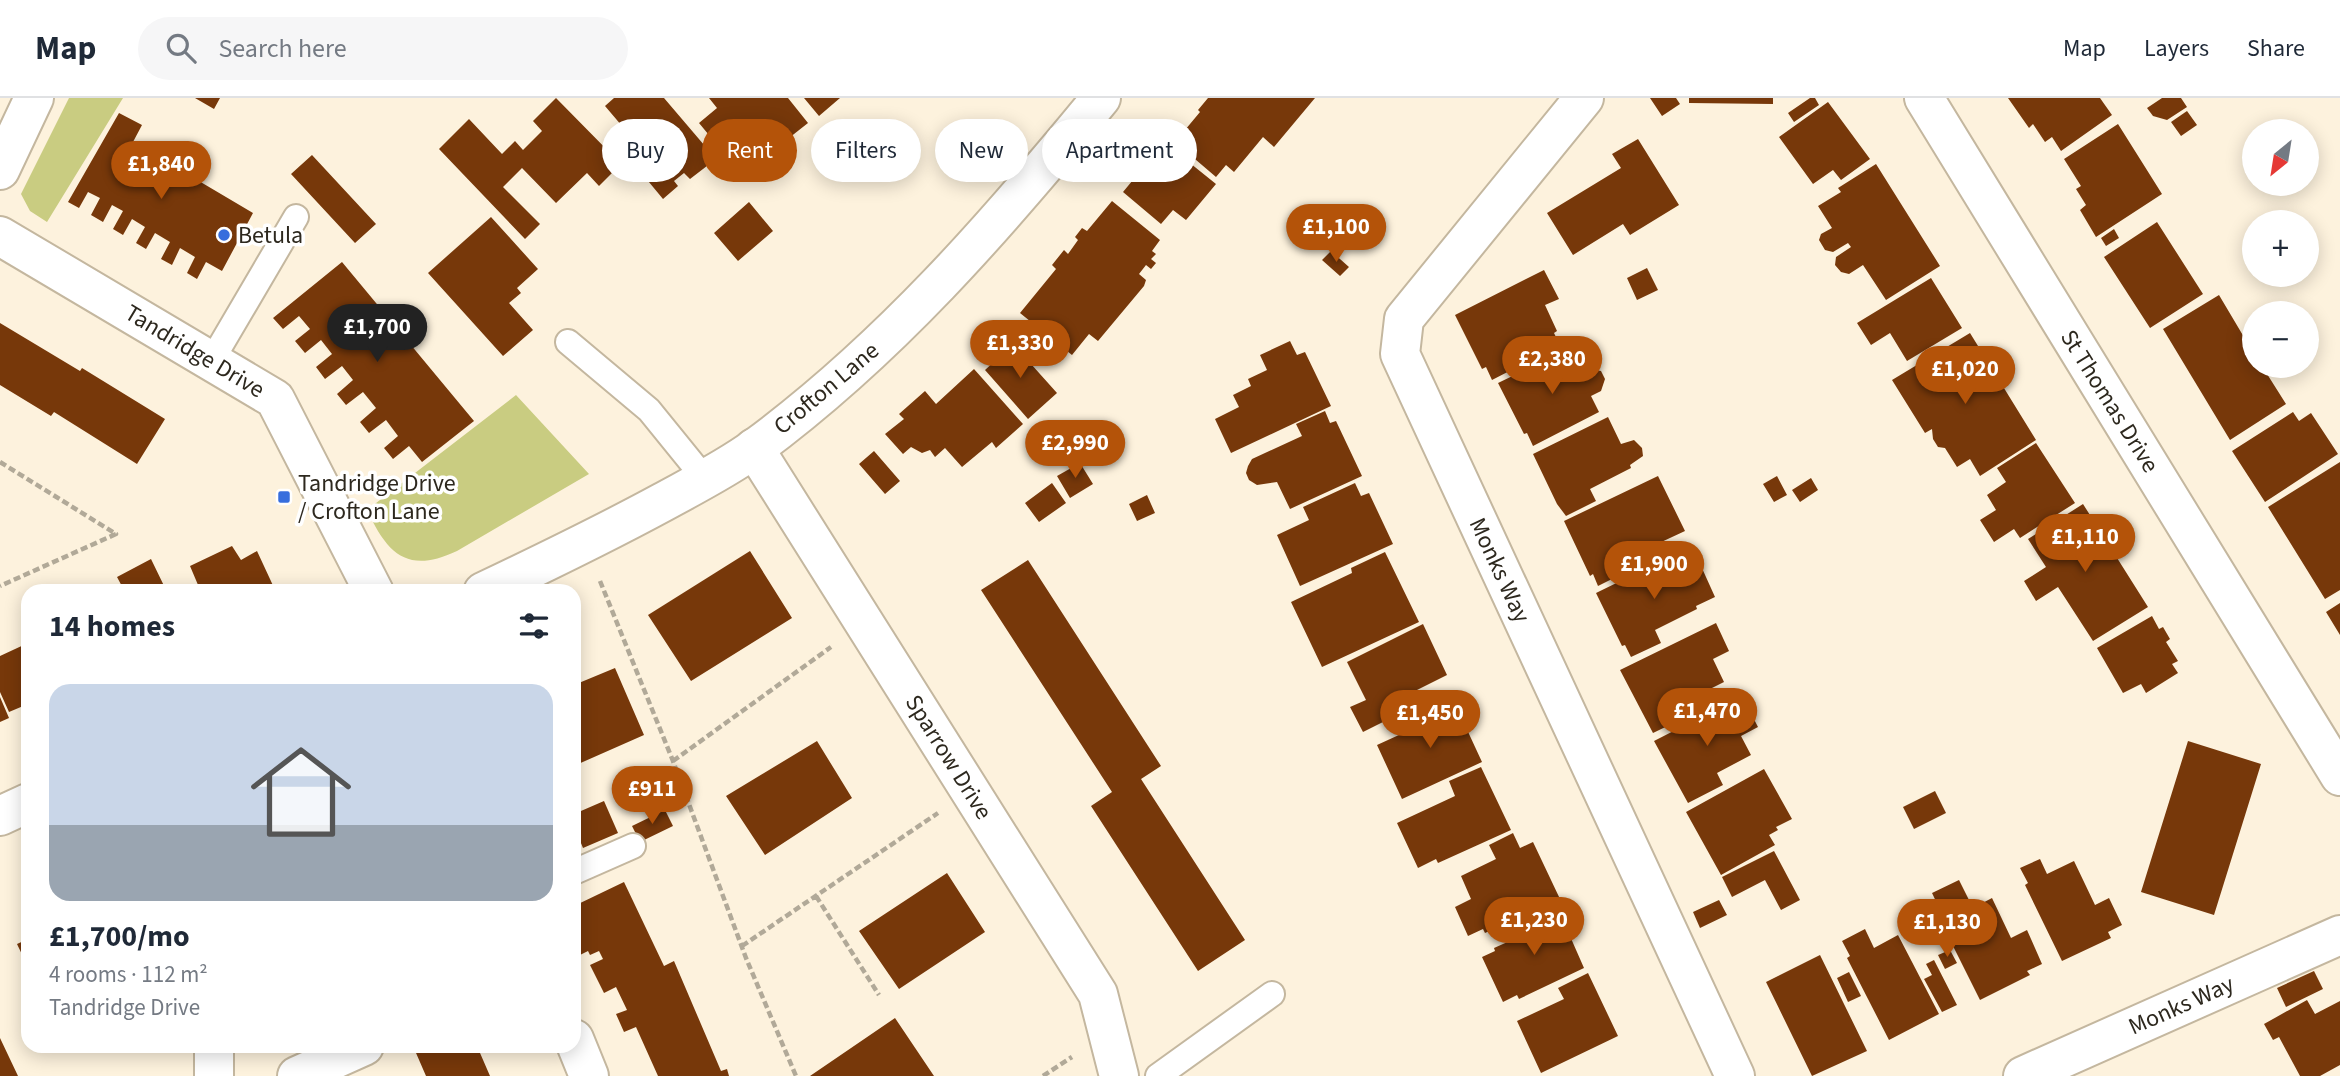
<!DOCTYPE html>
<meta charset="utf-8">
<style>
:root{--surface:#fff;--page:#f6f6f7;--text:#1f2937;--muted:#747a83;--line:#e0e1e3;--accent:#b45309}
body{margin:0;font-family:"Source Sans 3",sans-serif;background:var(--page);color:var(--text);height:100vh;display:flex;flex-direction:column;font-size:26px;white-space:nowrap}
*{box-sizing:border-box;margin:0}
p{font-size:23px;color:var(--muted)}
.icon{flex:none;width:38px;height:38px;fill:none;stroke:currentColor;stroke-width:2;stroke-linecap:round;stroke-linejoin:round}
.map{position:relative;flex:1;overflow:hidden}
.panel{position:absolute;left:21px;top:486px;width:560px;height:469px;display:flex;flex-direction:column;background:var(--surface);border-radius:21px;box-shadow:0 4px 18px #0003}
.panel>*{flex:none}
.hud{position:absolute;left:602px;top:21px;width:665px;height:63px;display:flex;gap:14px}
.needle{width:46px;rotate:210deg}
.tools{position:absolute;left:2242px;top:21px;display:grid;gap:14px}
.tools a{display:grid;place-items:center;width:77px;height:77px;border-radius:50%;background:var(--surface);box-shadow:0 4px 18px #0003;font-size:35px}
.price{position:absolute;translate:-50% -60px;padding:0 16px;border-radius:24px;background:var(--accent);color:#fff;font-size:23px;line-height:46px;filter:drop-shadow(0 2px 4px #0008)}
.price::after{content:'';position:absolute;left:50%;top:42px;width:21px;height:16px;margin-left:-10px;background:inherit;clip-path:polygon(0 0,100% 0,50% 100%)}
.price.on{background:#222;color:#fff}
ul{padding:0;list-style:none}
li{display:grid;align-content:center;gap:14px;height:371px;padding:0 28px}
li+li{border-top:2px solid var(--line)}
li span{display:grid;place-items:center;height:217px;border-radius:21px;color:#555}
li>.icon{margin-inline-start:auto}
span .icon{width:126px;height:126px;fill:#fffc;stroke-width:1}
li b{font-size:30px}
h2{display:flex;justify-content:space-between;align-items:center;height:84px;padding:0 28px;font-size:30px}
.pill{padding:0 24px;border-radius:32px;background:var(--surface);box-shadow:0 4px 18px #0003;font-size:24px;line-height:63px}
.pill.on{background:var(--accent);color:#fff}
header{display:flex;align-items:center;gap:42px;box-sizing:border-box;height:98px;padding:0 35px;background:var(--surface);border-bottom:2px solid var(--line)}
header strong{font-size:33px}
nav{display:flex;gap:38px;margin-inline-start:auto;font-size:24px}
.search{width:490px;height:63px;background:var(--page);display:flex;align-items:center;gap:18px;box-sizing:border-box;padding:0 24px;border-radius:38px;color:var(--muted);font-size:26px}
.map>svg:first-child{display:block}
.green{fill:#c9cc81}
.building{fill:#77380a}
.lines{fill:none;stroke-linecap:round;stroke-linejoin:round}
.service-casing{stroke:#c4b79f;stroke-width:28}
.minor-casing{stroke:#c4b79f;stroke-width:42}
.tertiary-casing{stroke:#c4b79f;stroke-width:42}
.path{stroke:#b1a998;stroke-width:4.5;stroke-dasharray:7 3.5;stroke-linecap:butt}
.service{stroke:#fff;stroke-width:24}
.minor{stroke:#fff;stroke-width:38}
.tertiary{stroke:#fff;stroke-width:38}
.poi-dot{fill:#376edd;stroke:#fff;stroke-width:2.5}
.labels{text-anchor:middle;stroke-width:7;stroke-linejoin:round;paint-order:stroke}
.poi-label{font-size:24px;fill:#2d281e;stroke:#fff;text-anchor:start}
.street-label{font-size:24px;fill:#2d281e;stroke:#fff}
</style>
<header>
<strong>Map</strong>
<div class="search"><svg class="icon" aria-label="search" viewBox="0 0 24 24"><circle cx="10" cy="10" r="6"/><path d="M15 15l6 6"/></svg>Search here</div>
<nav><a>Map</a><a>Layers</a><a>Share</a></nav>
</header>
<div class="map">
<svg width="2340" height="978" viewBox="0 0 2340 978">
<rect width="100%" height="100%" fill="#fdf2dd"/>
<!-- green -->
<path class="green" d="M69,0H123L47,124L30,113L21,96Z
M516,297L589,376L457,453C408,476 388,457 367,412Z"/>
<!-- building -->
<path class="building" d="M195,0H220L214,11Z
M556,0L621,66L599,88L587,75L556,105L522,70L503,89L540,126L525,141L439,51L469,21L502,56L515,43L523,52L542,33L533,23Z
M614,0H664L716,61L690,81L684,75L674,83L678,88L663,101L610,37L622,28L605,8Z
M709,0H788L808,25L742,77L699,25L717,10Z
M804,0H840L819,18Z
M1208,0H1315L1274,49L1263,39L1234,74L1226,67L1216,79L1175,44L1200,14L1198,12Z
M1650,0H1676L1680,6L1662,18Z
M1689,0H1773V6L1689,5Z
M1810,0H1815L1819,7L1794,24L1788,15Z
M2008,0H2100L2112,17L2061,53L2052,39L2045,44L2033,26L2029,30Z
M2162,0H2181L2187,9L2167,22L2153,18L2147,10Z
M1828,4L1870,61L1841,82L1833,72L1813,86L1779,39Z
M2187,13L2197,27L2181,38L2171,24Z
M119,15L142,27L133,44L253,115L222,173L206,164L197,181L187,175L195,159L180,150L172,167L161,161L170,144L155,135L146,151L136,145L145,129L132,121L123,137L113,131L123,113L112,107L103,124L91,117L100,100L88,94L79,110L68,104Z
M2118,26L2162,96L2096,139L2080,112L2086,107L2076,91L2081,88L2064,61Z
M1638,41L1679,107L1630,137L1623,126L1573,157L1547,115L1621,70L1612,56Z
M1152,45L1159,51L1165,45L1216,86L1186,122L1173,112L1161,126L1123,94L1147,65L1140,59Z
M312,57L376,126L355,145L291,76Z
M1876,66L1940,168L1886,202L1863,167L1849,176L1841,174L1835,167L1836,159L1851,149L1848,145L1833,154L1825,152L1819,142L1821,136L1832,130L1818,108L1841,94L1838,90Z
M1112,103L1160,142L1152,153L1156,156L1151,161L1156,165L1151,171L1146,167L1139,176L1146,182L1144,188L1098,243L1089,236L1072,257L1020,215L1056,171L1052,167L1064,152L1068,156L1078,142L1075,139L1082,130L1087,133Z
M749,104L773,133L738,163L714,135Z
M491,119L538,171L517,190L521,195L509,205L533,232L503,258L428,175Z
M2157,124L2203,196L2150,230L2104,159Z
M2114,131L2119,140L2106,148L2101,140Z
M1331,153L1349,169L1340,178L1322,162Z
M342,164L474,323L422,364L409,348L393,361L384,350L398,338L386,322L369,335L360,324L376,310L363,294L346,307L337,296L353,282L342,268L325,281L316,269L332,256L321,242L305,255L295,243L310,231L299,218L283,231L273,220Z
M1647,170L1658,192L1637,202L1627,180Z
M1544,172L1559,201L1545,207L1557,233L1554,235L1560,247L1492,282L1486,269L1482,271L1455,217Z
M1931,180L1962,230L1907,263L1890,235L1871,247L1857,225Z
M2219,197L2254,256V268H2262L2286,306L2230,342L2163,231Z
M0,225L80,273L82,270L165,321L137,366L54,314L51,318L0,287Z
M1970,235L2036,342L1980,378L1970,361L1957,369L1945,350L1938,349L1933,341L1932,331L1925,335L1892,282Z
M1290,243L1297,257L1305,254L1331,308L1231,355L1215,321L1239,309L1233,297L1251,288L1248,281L1267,272L1260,257Z
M1004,245L1009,251L1013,246L1057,295L1028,321L985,272L997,261L992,256Z
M1568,251L1581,276L1591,271L1601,273L1605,281L1601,293L1591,298L1599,314L1533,348L1527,335L1524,336L1498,285Z
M974,271L1023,326L996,350L992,344L962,369L945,350L935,359L930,352L922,355L911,349L903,356L885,336L904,321L899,316L925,293L936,306Z
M1325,313L1330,325L1336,323L1362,378L1290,411L1277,384L1257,387L1249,382L1246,375L1248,368L1252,361L1302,338L1296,326Z
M2293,314L2299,323L2311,315L2338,356L2265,404L2232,353Z
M1608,319L1621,346L1634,342L1642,350L1643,358L1630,367L1631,370L1590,391L1596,403L1566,418L1557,406L1533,356Z
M2036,345L2075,405L2020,440L2014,431L1994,444L1980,422L1996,412L1987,397L2006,384L1997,370Z
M874,353L900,383L885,396L859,366Z
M2340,364V492L2325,501L2268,409Z
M1080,365L1093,386L1070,400L1057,378Z
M1658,378L1685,433L1627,460L1632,471L1598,488L1593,476L1590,478L1564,423Z
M1777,378L1787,397L1774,404L1763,386Z
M1811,380L1818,392L1800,404L1792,392Z
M1052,385L1066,405L1039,424L1025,405Z
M1355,385L1361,398L1369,395L1393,446L1300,488L1277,437L1309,422L1303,409Z
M1147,397L1155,415L1137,423L1129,406Z
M2083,406L2148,509L2093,543L2058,489L2036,503L2024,483L2046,469L2028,441Z
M232,448L241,462L257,453L276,494H201L190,468Z
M1686,451L1694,467L1683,472L1685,475L1701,468L1715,499L1696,508L1697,511L1655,532L1661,545L1631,559L1625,547L1622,548L1596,495Z
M750,453L792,520L691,583L648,517Z
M1385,454L1419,524L1322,569L1291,504L1352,475L1351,470Z
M151,461L167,494H125L117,479Z
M1028,462L1161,668L1141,681L1245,842L1198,873L1091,708L1112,694L981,492Z
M192,486L196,494H176Z
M2340,505V537L2326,514Z
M2152,518L2159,531L2163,529L2170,541L2166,544L2178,563L2172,566L2178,575L2146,595L2141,586L2123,595L2097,550Z
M1716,525L1729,553L1713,561L1724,584L1678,607L1684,620L1653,635L1620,572Z
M1423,526L1447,577L1397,602L1403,614L1363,634L1350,609L1366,602L1347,564Z
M28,545V606L9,614L0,594V558Z
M615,570L644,637L576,667L574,662V587Z
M1447,598L1454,611L1457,610L1482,664L1402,701L1377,647L1423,626L1417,612Z
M1742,598L1758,629L1741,638L1751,657L1717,675L1723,687L1688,705L1654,643Z
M0,599L9,620L0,624Z
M817,643L852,700L765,757L726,698Z
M2188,643L2261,666L2214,817L2141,794Z
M1481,669L1511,732L1438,765L1436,761L1418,770L1397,725L1455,698L1449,683Z
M1764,671L1792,721L1776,729L1778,732L1769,737L1775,747L1721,777L1686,714Z
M1935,693L1946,715L1914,731L1903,709Z
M604,703L618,735L583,750L574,728V716Z
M665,712L673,728L640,744L632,728Z
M1513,735L1520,750L1533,744L1560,801L1485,835L1483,831L1468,838L1455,809L1471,801L1461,778L1496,761L1489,747Z
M1774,753L1800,802L1781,812L1765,782L1732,799L1722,779Z
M2040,761L2047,776L2074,763L2095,807L2109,800L2122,827L2108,834L2111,840L2062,863L2025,787L2028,785L2020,770Z
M947,775L985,834L899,891L859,833Z
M1959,782L1973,810L1992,800L2011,840L2027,832L2042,866L2027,873L2030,877L1980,902L1940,822L1944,820L1932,795Z
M624,784L664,868L674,863L721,973L727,971L729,978H658L636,929L624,934L616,916L627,912L616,889L604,895L590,867L603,861L599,853L590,857L588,853L578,858L574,850V808Z
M1719,802L1727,817L1700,830L1693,814Z
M1555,804L1584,870L1519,901L1517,897L1503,904L1482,859L1495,853L1494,850L1532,833L1525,819Z
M1865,831L1874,850L1898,837L1939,916L1889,942L1847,860L1850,858L1842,843Z
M28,841V869L17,846Z
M1950,852L1957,865L1945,871L1938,857Z
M1820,857L1867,953L1812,978L1766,884Z
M1934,862L1957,907L1942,914L1924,881L1932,877L1926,866Z
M2314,873L2323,891L2286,909L2277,890Z
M1849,874L1861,898L1848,904L1837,880Z
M1588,875L1618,938L1541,975L1517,923L1564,901L1558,890Z
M2307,902L2315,916L2340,903V967L2320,978H2300L2279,939L2273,942L2264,926Z
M895,920L934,978H810Z
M0,940L18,978H0Z
M413,948H477L490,978H426Z"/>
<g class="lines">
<defs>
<path id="service" d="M568,244L649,312L705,381
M212,262L296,119
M574,774L633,748
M1158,978L1272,896"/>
<path id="minor" d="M1584,0L1404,221L1400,256L1735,978
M1924,0L2340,678
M0,72L34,0
M0,138L275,301L374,494
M754,350L1098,896L1119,978
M574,941L589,978
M214,978V948
M297,978L364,948
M2023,978L2340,837"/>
<path id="tertiary" d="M483,494C544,465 604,436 663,404C694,387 726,371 755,350C888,252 996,128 1101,0
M0,718L28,705"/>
</defs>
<!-- service casing -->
<use href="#service" class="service-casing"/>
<!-- minor casing -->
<use href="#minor" class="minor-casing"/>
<!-- tertiary casing -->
<use href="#tertiary" class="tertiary-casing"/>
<!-- path -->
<path class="path" d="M0,364L116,436L0,488
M600,483L673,663L746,860L796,978
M673,663L831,549
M816,798L879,897
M742,848L938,715
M1043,978L1072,959"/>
<!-- service -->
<use href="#service" class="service"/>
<!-- minor -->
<use href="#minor" class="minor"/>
<!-- tertiary -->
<use href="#tertiary" class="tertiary"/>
</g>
<!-- markers -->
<g class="poi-dot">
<circle cx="224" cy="137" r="7"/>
<rect x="277" y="392" width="14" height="14" rx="3.5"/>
</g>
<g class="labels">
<!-- poi labels -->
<g class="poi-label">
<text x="238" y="145">Betula</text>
<text x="298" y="393">Tandridge Drive<tspan x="298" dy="28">/ Crofton Lane</tspan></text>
</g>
<!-- street labels -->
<g class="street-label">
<text transform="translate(195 253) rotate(31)" y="8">Tandridge Drive</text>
<text transform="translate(826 290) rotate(-40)" y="8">Crofton Lane</text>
<text transform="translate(2110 303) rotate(58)" y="8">St Thomas Drive</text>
<text transform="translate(1500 472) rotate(65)" y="8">Monks Way</text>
<text transform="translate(949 659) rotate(58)" y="8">Sparrow Drive</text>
<text transform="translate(2181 907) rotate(-24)" y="8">Monks Way</text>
</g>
</g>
</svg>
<div class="tools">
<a><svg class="needle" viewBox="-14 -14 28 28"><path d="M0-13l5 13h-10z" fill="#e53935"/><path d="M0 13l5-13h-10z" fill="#747a83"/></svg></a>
<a>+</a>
<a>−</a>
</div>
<b class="price" style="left:161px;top:103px">£1,840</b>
<b class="price" style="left:1336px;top:166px">£1,100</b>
<b class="price on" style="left:377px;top:266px">£1,700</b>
<b class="price" style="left:1020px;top:282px">£1,330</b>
<b class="price" style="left:1552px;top:298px">£2,380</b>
<b class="price" style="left:1965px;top:308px">£1,020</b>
<b class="price" style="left:1075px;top:382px">£2,990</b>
<b class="price" style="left:2085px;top:476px">£1,110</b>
<b class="price" style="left:1654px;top:503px">£1,900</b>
<b class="price" style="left:1707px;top:650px">£1,470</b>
<b class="price" style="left:1430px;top:652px">£1,450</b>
<b class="price" style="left:652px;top:728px">£911</b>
<b class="price" style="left:1534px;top:859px">£1,230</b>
<b class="price" style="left:1947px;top:861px">£1,130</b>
<div class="hud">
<a class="pill">Buy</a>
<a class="pill on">Rent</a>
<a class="pill">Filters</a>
<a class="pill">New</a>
<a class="pill">Apartment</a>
</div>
<section class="panel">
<h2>14 homes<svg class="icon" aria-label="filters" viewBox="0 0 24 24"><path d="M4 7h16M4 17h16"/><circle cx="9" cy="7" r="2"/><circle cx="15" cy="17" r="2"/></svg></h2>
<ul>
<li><span style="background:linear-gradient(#c9d6e8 65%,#9aa5b1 0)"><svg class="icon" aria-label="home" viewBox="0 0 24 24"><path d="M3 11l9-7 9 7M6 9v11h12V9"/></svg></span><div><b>£1,700/mo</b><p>4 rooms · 112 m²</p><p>Tandridge Drive</p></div></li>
</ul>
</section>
</div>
